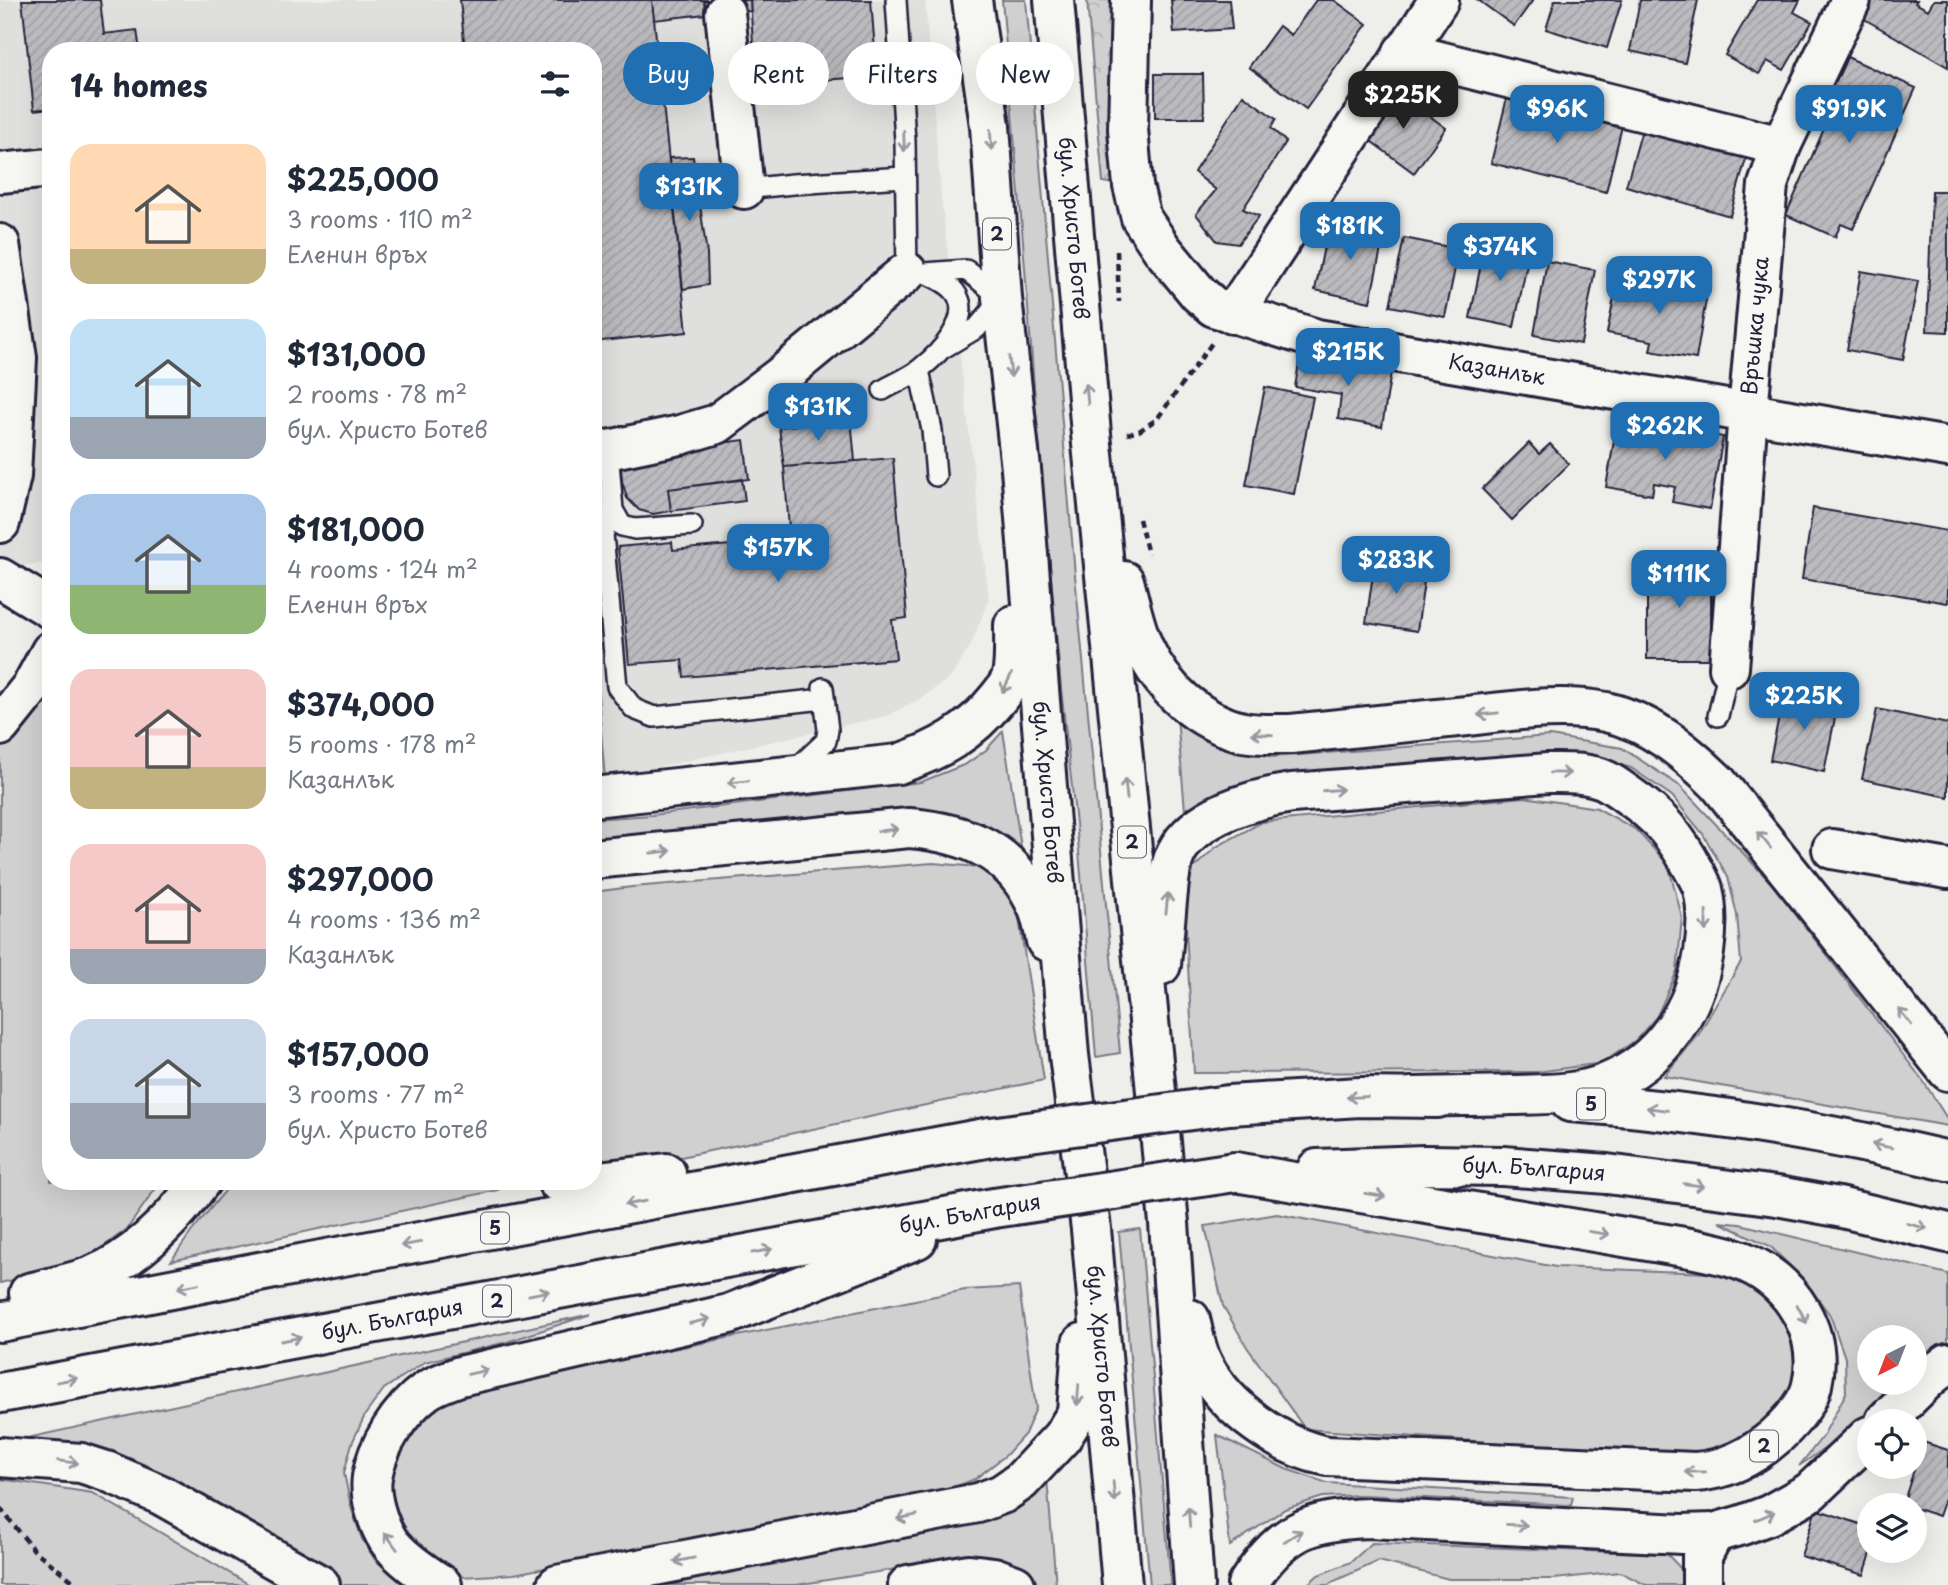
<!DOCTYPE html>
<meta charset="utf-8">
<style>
:root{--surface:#fff;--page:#f6f6f7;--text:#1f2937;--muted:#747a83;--accent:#1f6fb2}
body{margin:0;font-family:"Playpen Sans",sans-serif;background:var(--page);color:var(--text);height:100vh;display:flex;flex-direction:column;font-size:26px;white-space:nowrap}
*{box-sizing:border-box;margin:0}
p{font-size:23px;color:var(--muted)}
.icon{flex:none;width:38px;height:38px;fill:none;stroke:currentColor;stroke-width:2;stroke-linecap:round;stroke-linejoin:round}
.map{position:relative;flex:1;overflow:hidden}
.drawer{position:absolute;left:42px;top:42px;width:560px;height:1148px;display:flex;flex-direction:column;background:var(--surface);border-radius:28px;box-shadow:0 7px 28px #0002}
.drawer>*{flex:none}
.top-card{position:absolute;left:623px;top:42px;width:665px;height:63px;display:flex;gap:14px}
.needle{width:46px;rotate:222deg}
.tools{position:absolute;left:1857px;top:1325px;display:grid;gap:14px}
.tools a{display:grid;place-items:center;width:70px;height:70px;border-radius:50%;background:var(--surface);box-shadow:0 7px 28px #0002;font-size:35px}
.price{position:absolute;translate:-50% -60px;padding:0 16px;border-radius:14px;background:var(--accent);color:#fff;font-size:23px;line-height:46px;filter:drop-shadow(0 2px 4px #0008)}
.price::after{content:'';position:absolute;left:50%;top:42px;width:21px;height:16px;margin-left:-10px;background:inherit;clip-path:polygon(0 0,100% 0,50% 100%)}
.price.on{background:#222;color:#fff}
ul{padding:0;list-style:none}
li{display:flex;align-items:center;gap:21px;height:175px;padding:0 28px}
li span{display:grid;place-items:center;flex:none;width:196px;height:140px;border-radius:21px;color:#555}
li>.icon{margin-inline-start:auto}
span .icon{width:84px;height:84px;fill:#fffc;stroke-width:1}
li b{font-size:30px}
h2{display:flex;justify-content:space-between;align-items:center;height:84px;padding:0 28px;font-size:30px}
.tag{padding:0 24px;border-radius:32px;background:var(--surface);box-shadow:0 7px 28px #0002;font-size:24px;line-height:63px}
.tag.on{background:var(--accent);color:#fff}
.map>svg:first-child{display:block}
.built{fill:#dfdfde}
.grass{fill:#d0d0d1;stroke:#797986;stroke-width:2}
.park{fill:url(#park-crowns);stroke:#797986;stroke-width:2}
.building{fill:url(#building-hatch);stroke:#22223b;stroke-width:2}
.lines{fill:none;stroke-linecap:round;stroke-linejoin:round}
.lane-casing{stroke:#22223b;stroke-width:24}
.street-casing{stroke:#22223b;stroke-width:44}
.highway-casing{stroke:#22223b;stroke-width:44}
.path{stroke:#22223b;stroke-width:4.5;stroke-dasharray:7 5;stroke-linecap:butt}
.lane{stroke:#f6f6f2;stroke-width:19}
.street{stroke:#f6f6f2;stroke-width:38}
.highway{stroke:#f6f6f2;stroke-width:38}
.highway-bridge-casing{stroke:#22223b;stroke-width:44;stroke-linecap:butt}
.highway-bridge{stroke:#f6f6f2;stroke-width:38}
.oneway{stroke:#9797a0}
.labels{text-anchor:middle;stroke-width:7;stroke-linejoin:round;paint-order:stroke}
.shield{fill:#f6f6f2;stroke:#626272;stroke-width:2}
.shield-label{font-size:19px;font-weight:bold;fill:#22223b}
.street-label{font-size:21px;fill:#22223b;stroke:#f6f6f2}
</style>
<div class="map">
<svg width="1948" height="1585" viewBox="0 0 1948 1585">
<defs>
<pattern id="park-crowns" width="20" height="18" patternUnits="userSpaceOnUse" patternTransform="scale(1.75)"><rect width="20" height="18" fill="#d0d0d1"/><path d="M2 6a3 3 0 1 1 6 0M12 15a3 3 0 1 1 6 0" fill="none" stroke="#b2b2b4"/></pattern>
<pattern id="building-hatch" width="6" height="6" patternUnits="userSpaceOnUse" patternTransform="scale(1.75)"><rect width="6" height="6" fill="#bbbbbf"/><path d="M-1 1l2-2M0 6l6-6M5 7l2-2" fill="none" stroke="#a0a0a5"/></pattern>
</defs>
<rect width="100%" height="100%" fill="#eeeeeb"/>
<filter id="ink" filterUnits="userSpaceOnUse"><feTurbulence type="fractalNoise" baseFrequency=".0143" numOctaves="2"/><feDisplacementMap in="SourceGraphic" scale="14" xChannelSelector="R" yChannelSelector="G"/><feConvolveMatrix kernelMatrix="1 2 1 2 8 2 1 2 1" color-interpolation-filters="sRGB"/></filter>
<g filter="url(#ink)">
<!-- built -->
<path class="built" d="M0,0H925L941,196L989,599L970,647L951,677L923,697L886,716L605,779L593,637V51H51V578L43,563L0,569Z"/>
<!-- grass -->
<path class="grass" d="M1002,0H1026L1075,575L1120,1053L1096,1057L1079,851L1061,688L1035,399L1021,216Z
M593,637L605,779L593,781Z
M51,679V1181H161L127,1229L79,1265L0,1283V743Z
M1177,717L1235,747L1272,757L1550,736L1622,748L1680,786L1773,885L1924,1082L1948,1120V1126L1664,1076L1697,1037L1741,962L1737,915L1728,877L1703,834L1672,796L1631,768L1598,758L1559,755L1361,766L1231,786L1204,805L1186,822Z
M1003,731L1023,860L1009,845L718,833L593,839V819L652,815L921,782L966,764L986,750Z
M1524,797L1597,808L1635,829L1668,864L1682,917L1677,971L1657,1016L1636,1040L1602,1063L1537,1072L1194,1073L1184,894L1189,872L1216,847L1262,822Z
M933,863L978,867L1000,881L1018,912L1044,1080L629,1168L593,1166V892L632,887Z
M233,1181H490L498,1190L171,1261L192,1231Z
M1277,1214L1556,1267L1710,1273L1738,1279L1763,1293L1786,1316L1797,1348V1375L1785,1402L1751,1437L1705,1456L1543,1446L1305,1429L1247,1347L1223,1306L1205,1226Z
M1719,1222L1740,1224L1948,1274V1343L1933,1353L1915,1373L1914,1337H1869V1382L1905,1383L1856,1427L1799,1466L1823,1436L1846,1393L1845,1358L1830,1315L1803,1279L1770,1246Z
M1140,1229L1171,1585H1150L1119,1232Z
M1019,1287L1036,1408L1025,1434L1006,1455L975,1479L947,1490L514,1574L461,1577L430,1563L396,1533L386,1496L402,1445L431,1410L468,1393L633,1357L965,1290Z
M591,1314L507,1342L425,1362L384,1389L365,1415L352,1443L344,1473L351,1507L362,1539L376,1561L407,1585H337L0,1444Z
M1217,1435L1286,1469L1327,1483L1573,1497L1571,1505L1362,1495L1323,1497L1285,1509L1230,1546Z
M1047,1478L1056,1585H1036L965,1558L796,1585H656L855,1545L902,1539L959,1527L988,1518Z
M0,1479L93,1493L250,1585H0Z
M1372,1543L1667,1554L1687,1575L1688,1585H1646L1620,1572L1554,1579H1449L1379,1561L1332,1582L1329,1585H1307L1318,1575L1351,1562Z"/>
<!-- park -->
<path class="park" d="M1087,0H1116L1115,184L1103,182Z"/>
<!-- building -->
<path class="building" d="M22,0H100L104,34L137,30L140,51H51V108L34,110Z
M460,0H652L687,332L593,342V51H465Z
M652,0H704L705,14L654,20Z
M704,0H750L751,11L705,14Z
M750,0H871L877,76L756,85Z
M1171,0H1229L1232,29L1174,33Z
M1316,0H1334L1367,24L1306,109L1249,67L1279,26L1291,35Z
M1478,0H1533L1514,26Z
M1555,0H1622L1607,48L1546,29Z
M1640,0H1698L1685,63L1630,51Z
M1757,0H1800L1794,12L1812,22L1784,70L1767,61L1759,74L1725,55Z
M1859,0H1917L1915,3L1928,10L1934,0H1948V67L1852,12Z
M1847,57L1916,88L1853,229L1841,224L1835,237L1786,215L1832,111L1808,100L1819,75L1836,82Z
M1155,74H1203L1204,118H1155Z
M1393,89L1446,128L1414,173L1360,133Z
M1243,95L1276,119L1271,128L1286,142L1243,209L1259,216L1238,244L1217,241L1196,214L1216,190L1194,172Z
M1507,98L1622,126L1606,192L1491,163Z
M1645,119L1749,148L1730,216L1626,186Z
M693,157L707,254L708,285L683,289L669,158Z
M1932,191H1948V332L1927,331Z
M1329,223L1384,234L1370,302L1315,290Z
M1404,238L1459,249L1445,317L1390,306Z
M1486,239L1530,249L1514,327L1470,318Z
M1547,261L1595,270L1581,344L1534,335Z
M1861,271L1918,281L1903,360L1847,350Z
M1618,277L1707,294L1696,359L1650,351L1652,341L1607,333Z
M1300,357L1391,372L1382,427L1338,419L1341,395L1295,387Z
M1265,387L1313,397L1294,494L1246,485Z
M1618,418L1723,437L1710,509L1672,502L1675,487L1654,483L1652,495L1606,487Z
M851,419L855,461L784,467L779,427Z
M744,440L749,479L668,489L671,511L653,514L639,510L627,498L622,481L621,467L623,456Z
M1529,443L1539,454L1550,444L1569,464L1512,520L1482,489Z
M893,458L907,618L892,620L896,659L684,677L682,660L629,664L618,547L672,542L673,550L790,540L784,467Z
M742,479L745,501L671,511L668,489Z
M1813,508L1948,531V603L1802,579Z
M1375,560L1426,568L1417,631L1366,623Z
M1647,562H1711V659H1647Z
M1784,692L1838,703L1824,772L1770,760Z
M1877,709L1948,724V797L1862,779Z
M1923,1442L1948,1450V1499H1945L1939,1516L1914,1508V1505L1903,1504Z
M1816,1509L1869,1527V1550H1872L1864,1575L1801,1556Z"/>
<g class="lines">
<defs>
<path id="lane" d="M896,0L905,141L907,272L925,273L966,270L1002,298L977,328L940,350
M744,189L793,184L904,177
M919,370L932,430L936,476
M883,390C895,383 910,377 921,368C939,354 972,320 957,295C951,284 936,278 925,273
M608,450L613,510L622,526L635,529L692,525
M613,510L603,534L617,687L634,709L654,717L824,699
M1718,716L1729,668
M795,770L826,741L828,730L823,688"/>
<g id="street">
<path id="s1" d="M1131,0L1128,129L1133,186L1141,218L1162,249L1199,294L1214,307L1317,339L1948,447"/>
<path d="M725,13L744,189"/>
<path d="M1403,52L1781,146"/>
<path d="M0,173L51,168"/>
<path d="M0,244L17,358L11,476L0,523"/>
<path d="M1233,314L1439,0"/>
<path d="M593,449L608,450L680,435L717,424L781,376L907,272"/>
<path d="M0,578L51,609"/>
<path id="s2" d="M1729,668L1748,412L1768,185L1781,146L1851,0"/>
<path d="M0,726L32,686L51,651"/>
<path d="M1832,849L1948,869"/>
<path d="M1702,1585V1556L1714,1533"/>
</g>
<g id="highway">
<path id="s3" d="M972,0L990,126L1002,298L1021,469L1069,1055L1091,1229L1122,1585"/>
<path id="s4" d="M1054,0L1091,434L1169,1223L1194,1585"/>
<path d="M1124,581C1130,603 1134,626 1144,648C1162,688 1199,722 1243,732C1258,735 1275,734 1291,734C1350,728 1408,722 1467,716C1513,711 1560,703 1606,712C1651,722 1686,752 1718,783L1948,1071"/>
<path d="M593,797L898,764C940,750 970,733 998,698C1003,692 1010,683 1012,675C1015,663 1014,638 1014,625"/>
<path d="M593,859L909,828C969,833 1014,852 1038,909C1042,919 1044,931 1046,941"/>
<path d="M1161,965C1163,944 1165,922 1167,901C1169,885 1169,867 1176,853C1195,815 1253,799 1292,793L1548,773C1567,773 1587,772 1605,780C1613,784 1621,790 1628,795C1659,816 1676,836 1694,870C1697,876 1701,882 1703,889C1708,910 1707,931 1704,952C1695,1009 1662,1061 1607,1083C1577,1095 1544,1094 1512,1095C1478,1096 1445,1096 1411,1097"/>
<path d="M1570,1102C1699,1111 1823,1131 1948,1161"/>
<path d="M1229,1105L1360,1097L1437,1098"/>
<path id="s5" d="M1317,1169L1424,1165L1503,1166L1607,1174L1777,1196L1838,1207L1948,1233"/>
<path d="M557,1181L572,1184L666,1173"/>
<path d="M29,1293C50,1288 72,1283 92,1276C137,1257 173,1220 201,1181"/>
<path d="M1190,1319C1194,1335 1196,1352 1204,1366C1226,1408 1281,1448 1328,1456L1695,1472C1725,1470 1753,1456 1776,1436C1790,1423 1808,1404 1812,1385C1824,1333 1793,1284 1747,1263C1729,1255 1709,1252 1690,1248L1235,1172"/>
<path d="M0,1322L321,1260L991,1137"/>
<path id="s6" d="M0,1393L994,1208"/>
<path d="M1885,1421L1930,1377L1948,1363"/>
<path d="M0,1457L81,1463L106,1471L161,1495L320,1585"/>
<path d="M442,1585C425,1574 399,1557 388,1540C378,1524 369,1497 372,1477C377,1446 400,1410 426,1391C436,1384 449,1380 460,1376L729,1314L917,1239"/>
<path d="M557,1585L978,1503L1002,1494L1021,1481L1062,1437L1077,1413L1082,1343"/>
<path d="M908,1585L969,1574L994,1577L1015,1585"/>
<path d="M1247,1585C1280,1532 1308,1520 1369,1518L1682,1534L1714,1533L1742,1525L1769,1515L1810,1492L1869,1436"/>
</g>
</defs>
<!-- lane casing -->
<use href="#lane" class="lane-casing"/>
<!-- street casing -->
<use href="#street" class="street-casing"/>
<!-- highway casing -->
<use href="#highway" class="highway-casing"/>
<!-- path -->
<path class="path" d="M1117,251L1119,302
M1127,434L1139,431L1157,419L1212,343
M1139,519L1148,554
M0,1508L34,1550L78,1585"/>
<!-- lane -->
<use href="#lane" class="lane"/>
<!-- street -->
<use href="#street" class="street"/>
<!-- highway -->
<use href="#highway" class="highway"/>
<defs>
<path id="highway-bridge" d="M991,1137L1229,1105
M994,1208L1235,1172"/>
</defs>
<!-- highway-bridge casing -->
<use href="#highway-bridge" class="highway-bridge-casing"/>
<!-- highway-bridge -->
<use href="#highway-bridge" class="highway-bridge"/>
</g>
<!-- one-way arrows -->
<defs><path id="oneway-shaft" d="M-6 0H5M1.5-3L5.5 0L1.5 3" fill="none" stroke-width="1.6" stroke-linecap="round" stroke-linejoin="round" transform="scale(1.75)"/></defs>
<g class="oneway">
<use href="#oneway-shaft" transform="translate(991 140) rotate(86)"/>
<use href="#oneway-shaft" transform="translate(904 141) rotate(88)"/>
<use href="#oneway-shaft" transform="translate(1010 367) rotate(84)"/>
<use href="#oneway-shaft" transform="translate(1087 394) rotate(-95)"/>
<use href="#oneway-shaft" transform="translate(1007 683) rotate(116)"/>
<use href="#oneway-shaft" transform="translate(1488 714) rotate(174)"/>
<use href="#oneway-shaft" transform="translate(1262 734) rotate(-176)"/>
<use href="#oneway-shaft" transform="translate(1560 773) rotate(1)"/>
<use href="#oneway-shaft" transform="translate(738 782) rotate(174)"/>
<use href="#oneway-shaft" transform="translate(1126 789) rotate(-96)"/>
<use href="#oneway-shaft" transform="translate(1333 790) rotate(-4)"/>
<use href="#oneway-shaft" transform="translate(888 830) rotate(-6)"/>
<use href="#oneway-shaft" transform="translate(1764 840) rotate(-129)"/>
<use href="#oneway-shaft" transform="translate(661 852) rotate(-6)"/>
<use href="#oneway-shaft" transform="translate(1167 903) rotate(-84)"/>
<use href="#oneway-shaft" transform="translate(1706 921) rotate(91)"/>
<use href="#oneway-shaft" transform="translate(1905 1017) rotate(-129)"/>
<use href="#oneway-shaft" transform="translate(1357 1097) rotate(178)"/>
<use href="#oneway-shaft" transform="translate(1657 1109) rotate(-173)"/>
<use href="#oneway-shaft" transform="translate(1882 1146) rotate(-168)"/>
<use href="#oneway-shaft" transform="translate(1694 1185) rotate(7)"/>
<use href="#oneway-shaft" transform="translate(1375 1195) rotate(9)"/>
<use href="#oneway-shaft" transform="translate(635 1203) rotate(170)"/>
<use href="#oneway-shaft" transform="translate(1917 1226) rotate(14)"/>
<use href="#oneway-shaft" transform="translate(1599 1233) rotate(9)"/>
<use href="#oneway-shaft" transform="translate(411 1244) rotate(170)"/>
<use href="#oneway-shaft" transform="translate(762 1251) rotate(-11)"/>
<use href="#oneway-shaft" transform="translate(188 1286) rotate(169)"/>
<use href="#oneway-shaft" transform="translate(539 1293) rotate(-11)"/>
<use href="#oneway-shaft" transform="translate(1802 1314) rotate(62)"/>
<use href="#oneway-shaft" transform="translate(700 1321) rotate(-13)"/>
<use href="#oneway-shaft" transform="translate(291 1339) rotate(-11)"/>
<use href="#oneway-shaft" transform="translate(478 1372) rotate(-13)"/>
<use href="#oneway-shaft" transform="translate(67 1380) rotate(-11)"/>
<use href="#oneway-shaft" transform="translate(1078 1395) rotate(94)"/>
<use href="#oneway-shaft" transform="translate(68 1462) rotate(7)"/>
<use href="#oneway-shaft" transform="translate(1695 1472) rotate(179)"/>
<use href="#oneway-shaft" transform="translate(1114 1492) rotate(85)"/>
<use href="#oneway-shaft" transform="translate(1765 1516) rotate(-24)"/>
<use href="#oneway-shaft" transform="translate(907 1517) rotate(169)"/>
<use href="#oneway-shaft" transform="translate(1189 1517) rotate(-94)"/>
<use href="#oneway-shaft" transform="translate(1517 1525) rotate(3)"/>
<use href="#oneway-shaft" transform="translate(1293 1536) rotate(-32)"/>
<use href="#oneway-shaft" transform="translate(391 1541) rotate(-126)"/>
<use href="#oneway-shaft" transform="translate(684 1560) rotate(169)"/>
</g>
</g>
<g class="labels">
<!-- shield labels -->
<g class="shield">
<rect x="983" y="218.5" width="28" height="31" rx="5"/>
<rect x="1118" y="826.5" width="28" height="31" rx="5"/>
<rect x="1577" y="1088.5" width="28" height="31" rx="5"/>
<rect x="481" y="1212.5" width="28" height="31" rx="5"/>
<rect x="483" y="1285.5" width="28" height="31" rx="5"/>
<rect x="1750" y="1430.5" width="28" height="31" rx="5"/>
</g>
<g class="shield-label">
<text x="997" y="241">2</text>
<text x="1132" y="849">2</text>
<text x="1591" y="1111">5</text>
<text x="495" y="1235">5</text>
<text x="497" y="1308">2</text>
<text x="1764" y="1453">2</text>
</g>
<!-- street labels -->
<g class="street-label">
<text dy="7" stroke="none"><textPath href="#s4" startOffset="229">бул. Христо Ботев</textPath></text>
<text dy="7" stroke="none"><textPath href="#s2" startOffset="343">Връшка чука</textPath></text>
<text dy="7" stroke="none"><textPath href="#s1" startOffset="625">Казанлък</textPath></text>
<text dy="7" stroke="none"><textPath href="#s3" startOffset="796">бул. Христо Ботев</textPath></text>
<text dy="7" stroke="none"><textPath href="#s5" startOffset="217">бул. България</textPath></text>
<text transform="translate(970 1214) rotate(-10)" y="7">бул. България</text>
<text dy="7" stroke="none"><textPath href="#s6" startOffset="399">бул. България</textPath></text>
<text dy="7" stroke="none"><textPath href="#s3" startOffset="1363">бул. Христо Ботев</textPath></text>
</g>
</g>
</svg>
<div class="tools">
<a><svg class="needle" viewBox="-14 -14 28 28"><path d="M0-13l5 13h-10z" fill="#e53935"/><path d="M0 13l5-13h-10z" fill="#747a83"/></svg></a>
<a><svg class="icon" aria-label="locate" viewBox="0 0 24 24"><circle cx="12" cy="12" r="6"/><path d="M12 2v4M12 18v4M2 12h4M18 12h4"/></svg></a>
<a><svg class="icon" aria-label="layers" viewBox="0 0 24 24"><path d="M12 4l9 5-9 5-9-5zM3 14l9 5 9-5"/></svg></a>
</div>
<b class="price on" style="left:1403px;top:131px">$225K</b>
<b class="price" style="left:1557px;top:145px">$96K</b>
<b class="price" style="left:1849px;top:145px">$91.9K</b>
<b class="price" style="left:689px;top:223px">$131K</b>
<b class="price" style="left:1350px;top:262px">$181K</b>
<b class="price" style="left:1500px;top:283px">$374K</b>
<b class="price" style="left:1659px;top:316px">$297K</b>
<b class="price" style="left:1348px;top:388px">$215K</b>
<b class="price" style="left:818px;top:443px">$131K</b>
<b class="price" style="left:1665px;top:462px">$262K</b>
<b class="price" style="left:778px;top:584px">$157K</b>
<b class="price" style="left:1396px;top:596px">$283K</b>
<b class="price" style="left:1679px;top:610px">$111K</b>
<b class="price" style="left:1804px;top:732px">$225K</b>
<div class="top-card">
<a class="tag on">Buy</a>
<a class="tag">Rent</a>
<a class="tag">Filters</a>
<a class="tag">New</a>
</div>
<section class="drawer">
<h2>14 homes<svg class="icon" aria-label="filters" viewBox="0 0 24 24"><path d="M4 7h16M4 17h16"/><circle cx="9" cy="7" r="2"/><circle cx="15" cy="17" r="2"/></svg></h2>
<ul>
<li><span style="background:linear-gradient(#ffd9b3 75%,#c2b280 0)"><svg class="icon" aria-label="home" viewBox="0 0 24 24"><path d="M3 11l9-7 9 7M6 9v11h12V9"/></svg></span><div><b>$225,000</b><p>3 rooms · 110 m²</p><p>Еленин връх</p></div></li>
<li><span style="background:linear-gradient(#bfe0f5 70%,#9aa5b1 0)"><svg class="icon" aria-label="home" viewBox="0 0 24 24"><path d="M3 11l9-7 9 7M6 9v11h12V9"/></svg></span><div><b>$131,000</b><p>2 rooms · 78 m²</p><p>бул. Христо Ботев</p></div></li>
<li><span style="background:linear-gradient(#a9c7e8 65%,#8fb573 0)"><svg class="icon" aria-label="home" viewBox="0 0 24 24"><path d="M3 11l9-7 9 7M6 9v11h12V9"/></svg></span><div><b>$181,000</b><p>4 rooms · 124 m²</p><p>Еленин връх</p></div></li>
<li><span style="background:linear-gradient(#f6c9c9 70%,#c2b280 0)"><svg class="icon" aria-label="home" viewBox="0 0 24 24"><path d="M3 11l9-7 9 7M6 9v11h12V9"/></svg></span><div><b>$374,000</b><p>5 rooms · 178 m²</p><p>Казанлък</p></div></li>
<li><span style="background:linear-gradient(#f6c9c9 75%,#9aa5b1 0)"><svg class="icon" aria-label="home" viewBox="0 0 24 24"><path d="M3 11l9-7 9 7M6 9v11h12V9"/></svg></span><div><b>$297,000</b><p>4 rooms · 136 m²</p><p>Казанлък</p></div></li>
<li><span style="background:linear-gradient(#c9d6e8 60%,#9aa5b1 0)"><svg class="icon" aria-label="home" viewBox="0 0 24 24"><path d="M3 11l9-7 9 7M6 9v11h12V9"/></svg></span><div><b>$157,000</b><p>3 rooms · 77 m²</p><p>бул. Христо Ботев</p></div></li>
</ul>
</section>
</div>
